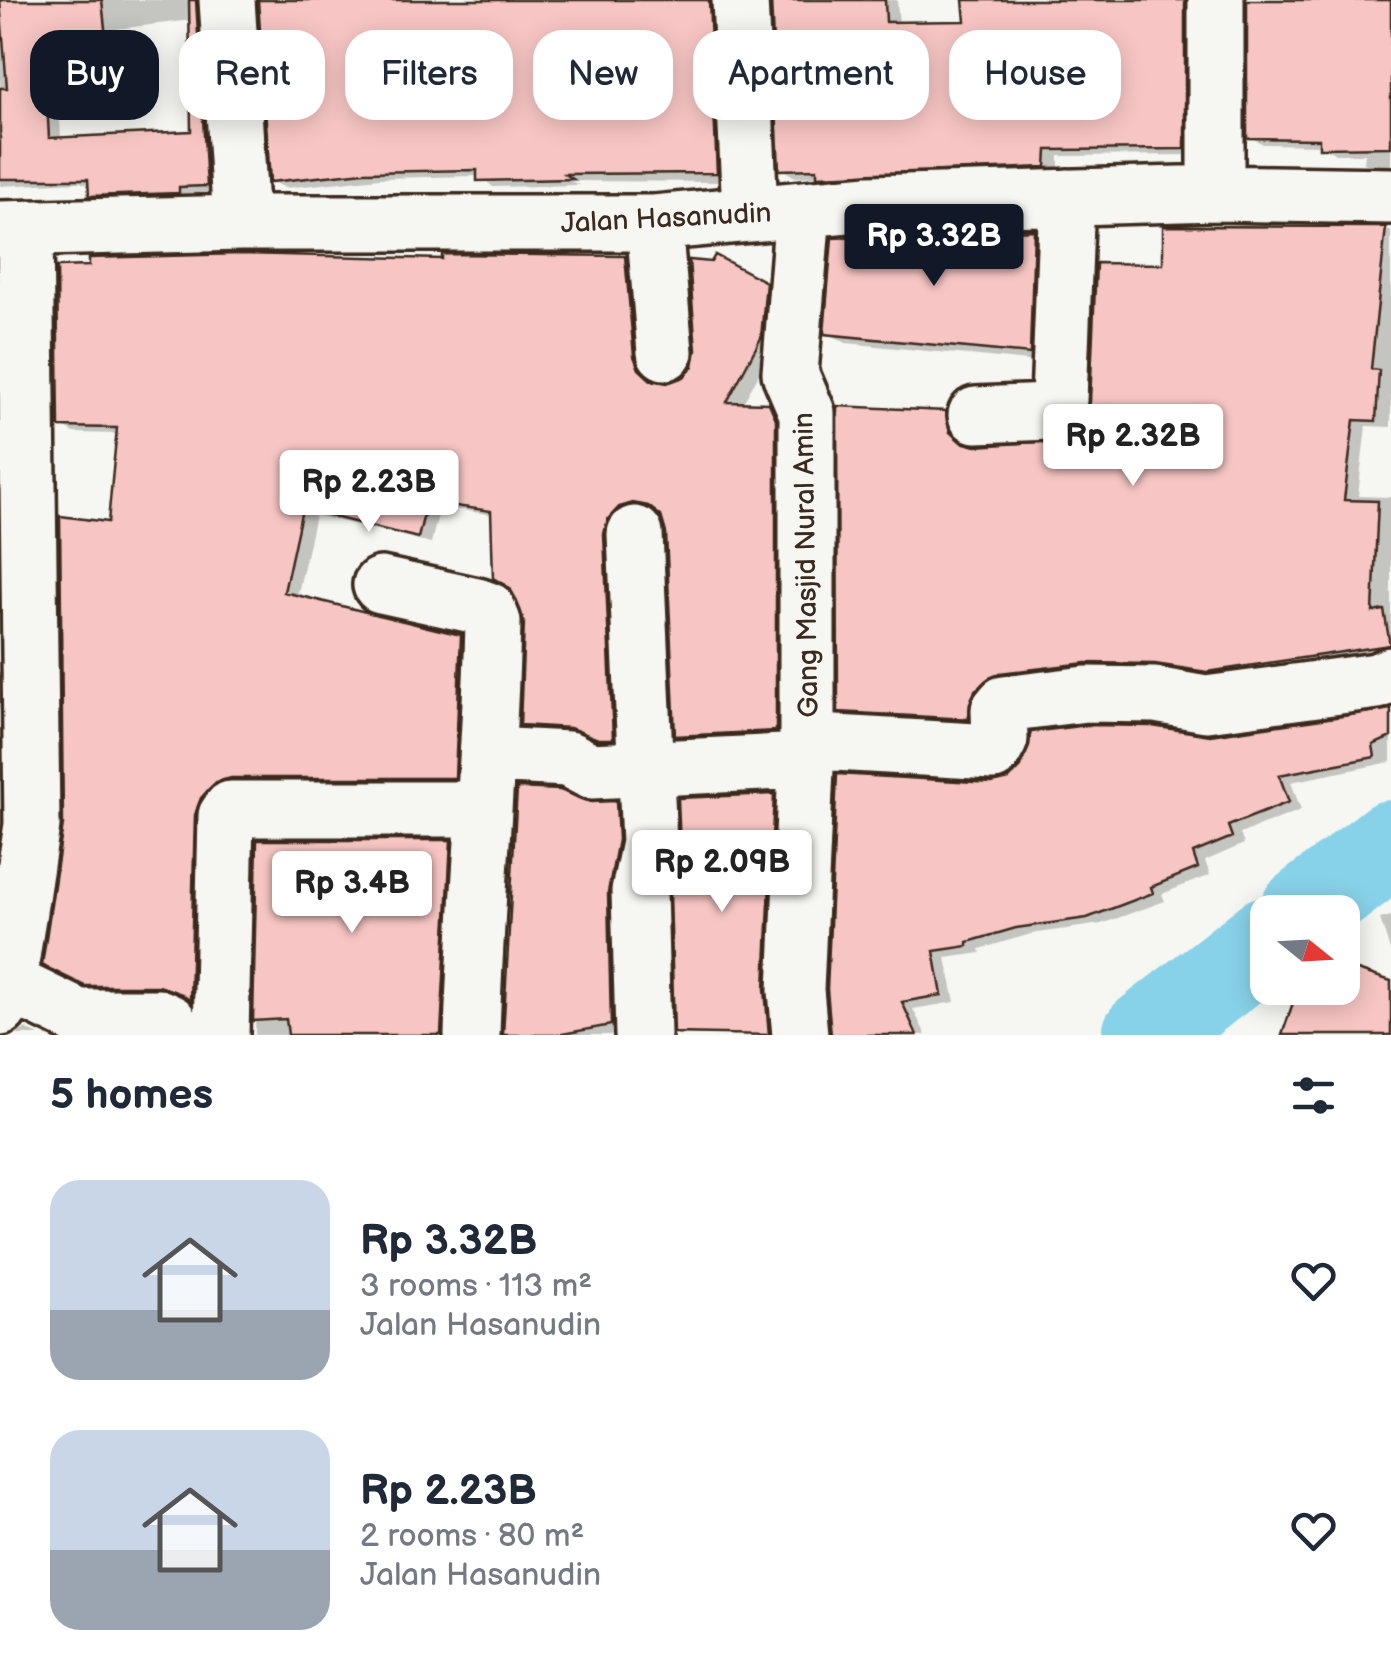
<!DOCTYPE html>
<meta charset="utf-8">
<style>
:root{--surface:#fff;--page:#f6f6f7;--text:#1f2937;--muted:#747a83;--accent:#111827}
body{margin:0;font-family:"Balsamiq Sans",sans-serif;background:var(--page);color:var(--text);height:100vh;display:flex;flex-direction:column;font-size:38px;white-space:nowrap}
*{box-sizing:border-box;margin:0}
p{font-size:32px;color:var(--muted)}
.icon{flex:none;width:55px;height:55px;fill:none;stroke:currentColor;stroke-width:2;stroke-linecap:round;stroke-linejoin:round}
.map{position:relative;height:1035px;overflow:hidden}
.drawer{display:flex;flex-direction:column;background:var(--surface);flex:1}
.drawer>*{flex:none}
.guide{position:absolute;left:30px;top:30px;width:1332px;height:90px;display:flex;gap:20px}
.needle{width:65px;rotate:108deg}
.tools{position:absolute;left:1250px;top:895px;display:grid;gap:20px}
.tools a{display:grid;place-items:center;width:110px;height:110px;border-radius:20px;background:var(--surface);box-shadow:0 5px 25px #0003;font-size:50px}
.price{position:absolute;translate:-50% -85px;padding:0 22px;border-radius:10px;background:#fff;color:#222;font-size:32px;line-height:65px;filter:drop-shadow(0 2px 5px #0008)}
.price::after{content:'';position:absolute;left:50%;top:60px;width:30px;height:22px;margin-left:-15px;background:inherit;clip-path:polygon(0 0,100% 0,50% 100%)}
.price.current{background:var(--accent);color:#fff}
ul{padding:0;list-style:none}
li{display:flex;align-items:center;gap:30px;height:250px;padding:0 50px}
li span{display:grid;place-items:center;flex:none;width:280px;height:200px;border-radius:30px;color:#555}
li>.icon{margin-inline-start:auto}
span .icon{width:120px;height:120px;fill:#fffc;stroke-width:1}
li b{font-size:42px}
h2{display:flex;justify-content:space-between;align-items:center;height:120px;padding:0 50px;font-size:42px}
.pill{padding:0 35px;border-radius:30px;background:var(--surface);box-shadow:0 5px 25px #0003;font-size:35px;line-height:90px}
.pill.current{background:var(--accent);color:#fff}
.map>svg:first-child{display:block}
.shadow{fill:#0003;fill-rule:evenodd}
.lines{fill:none;stroke-linecap:round;stroke-linejoin:round}
.river{stroke:#88d2e9;stroke-width:88}
.building{fill:#f7c6c4;stroke:#3b2a1e;stroke-width:2.5}
.minor-casing{stroke:#3b2a1e;stroke-width:62}
.minor{stroke:#f6f6f2;stroke-width:55}
.labels{text-anchor:middle;stroke-width:10;stroke-linejoin:round;paint-order:stroke}
.street-label{font-size:28px;fill:#3b2a1e;stroke:#f6f6f2}
</style>
<div class="map">
<svg width="1391" height="1035" viewBox="0 0 1391 1035">
<rect width="100%" height="100%" fill="#f6f6f2"/>
<filter id="ink" filterUnits="userSpaceOnUse"><feTurbulence type="fractalNoise" baseFrequency=".01" numOctaves="2"/><feDisplacementMap in="SourceGraphic" scale="20" xChannelSelector="R" yChannelSelector="G"/><feConvolveMatrix kernelMatrix="1 2 1 2 8 2 1 2 1" color-interpolation-filters="sRGB"/></filter>
<g filter="url(#ink)">
<!-- shadow -->
<path class="shadow" d="M0,0H211L220,192L192,194V200L104,202L91,194V186L80,182L0,186ZM192,20L194,134L61,140L57,52L119,45L117,29Z
M261,0H724L727,182L571,181L579,185L493,187L480,176L379,178L285,188L272,181Z
M774,0H897L899,25L967,24L966,0H1199L1197,155L1059,156V173L832,183L820,176L795,177L782,169Z
M1250,0H1391V172L1364,163L1365,154H1335L1322,145L1263,144L1250,137Z
M1166,228L1391,230V427L1366,426L1358,496L1391,497V653L1222,679L1171,670L981,725L854,718L841,710L945,413L959,421L967,446L1067,442L1087,419L1165,266Z
M1034,232L1052,243L1048,363L846,343L827,332Z
M625,258L638,266L647,365L657,384L667,386L685,379L765,284L778,292L774,346L742,405L768,406L782,414L788,737L691,742L678,734L669,532L658,511L633,514L625,745L613,746L586,734L536,731L523,724L527,622L494,515L440,507L431,543L315,515L297,598L460,637L474,645L467,784H246L203,1007L174,992H101L58,971L119,434L74,433L61,425L444,262Z
M0,277L13,831L0,919Z
M1391,710V762L1291,782L1301,810L1240,834L1244,844L1205,861L1210,875L1162,894L1165,901L1101,924L1031,934L980,949L981,953L946,958L955,1002L913,1009L926,1035H833L993,786L1210,738Z
M773,796L786,804L781,1035H677L673,894Z
M615,804L629,811L624,1035H506L591,805Z
M259,843H450L463,850L454,1035H255Z
M1391,916V953L1380,919Z
M1391,981V1035H1285L1295,1004L1287,999L1291,988Z
M25,1029L40,1035H15Z"/>
<g class="lines">
<!-- river -->
<path class="river" d="M1303,912L1391,844
M1146,1035L1268,940"/>
</g>
<!-- building -->
<path class="building" d="M0,0H102L106,38L44,46L49,138L191,131L189,0H196L207,186L179,187V193L89,196L88,179H0V88H7Z
M258,0H709L717,173L565,174L573,179L477,181V170L364,172L270,182Z
M771,0H885L886,22L965,21L963,0H1185V149L1047,150L1046,167L817,176V169L779,170Z
M1247,0H1391V147L1319,148V139L1247,138Z
M1163,226L1386,227L1371,369L1379,370L1376,421L1354,420L1344,500L1378,501L1373,612L1384,610L1390,645L1207,672L1155,664L1086,663L1000,673L975,690L968,719L838,712L837,406L946,411L950,432L961,442L976,446L1065,440L1085,417L1090,402L1096,263L1163,264Z
M1034,230L1030,354L824,334L832,238Z
M241,254L442,259V254L625,256L634,356L639,369L651,380L667,383L684,377L693,366L696,350L689,260L711,262L715,255L766,282L761,338L727,402L769,403L776,419V731L675,736L666,533L661,516L648,506L633,503L619,507L608,519L604,534L613,739H598L570,728L520,725L524,622L510,588L493,578L491,511L427,502L418,538L302,509L284,592L461,635L455,778H231L216,782L201,798L195,815L190,1002L182,994L159,986H85L42,965L63,825L60,516L108,522L117,428L59,427L57,267L89,266V258Z
M1391,709V737L1373,745L1375,757L1279,775L1289,802L1228,826L1232,837L1193,853L1198,868L1151,887L1153,893L1087,918L1016,928L968,942V946L934,951L942,995L902,1002L917,1035H831L827,989L837,774L992,783L1009,779L1021,767L1031,732L1088,725L1152,726L1210,735Z
M517,788L560,790L591,802L616,801L618,840L608,892L611,1025L557,1035H503Z
M774,794L765,989L769,1035L674,1033L670,894L680,849L678,798Z
M257,840H451L441,1035H288L286,1019L253,1021Z
M1342,965L1391,981V1035H1282L1298,988H1342Z"/>
<g class="lines">
<defs>
<path id="minor" d="M227,0L241,223
M740,0L750,211
M1216,193V0
M654,223L665,352
M0,229L241,223H654L869,203L1216,193L1391,196
M976,415L1051,412L1059,400L1067,197
M635,534L649,843L639,891L643,1035
M381,585L477,606L488,610L493,622C490,760 476,897 472,1035
M807,746L835,743L993,752L1000,739L999,710L1004,704L1086,694L1155,695L1206,704L1377,681L1391,675
M490,755L568,759L591,771L806,761
M0,979L78,1017H158L169,1022L174,1035
M0,1008L8,983L32,825L25,229
M221,1035L226,816L231,809H483
M800,1035L796,990L807,746V413L790,373L803,210"/>
</defs>
<!-- minor casing -->
<use href="#minor" class="minor-casing"/>
<!-- minor -->
<use href="#minor" class="minor"/>
</g>
</g>
<g class="labels">
<!-- street labels -->
<g class="street-label">
<text transform="translate(666 217) rotate(-3)" y="10">Jalan Hasanudin</text>
<text transform="translate(805 565) rotate(-91)" y="10">Gang Masjid Nural Amin</text>
</g>
</g>
</svg>
<div class="tools">
<a><svg class="needle" viewBox="-14 -14 28 28"><path d="M0-13l5 13h-10z" fill="#e53935"/><path d="M0 13l5-13h-10z" fill="#747a83"/></svg></a>
</div>
<b class="price current" style="left:934px;top:289px">Rp 3.32B</b>
<b class="price" style="left:1133px;top:489px">Rp 2.32B</b>
<b class="price" style="left:369px;top:535px">Rp 2.23B</b>
<b class="price" style="left:722px;top:915px">Rp 2.09B</b>
<b class="price" style="left:352px;top:936px">Rp 3.4B</b>
<div class="guide">
<a class="pill current">Buy</a>
<a class="pill">Rent</a>
<a class="pill">Filters</a>
<a class="pill">New</a>
<a class="pill">Apartment</a>
<a class="pill">House</a>
</div>
</div>
<section class="drawer">
<h2>5 homes<svg class="icon" aria-label="filters" viewBox="0 0 24 24"><path d="M4 7h16M4 17h16"/><circle cx="9" cy="7" r="2"/><circle cx="15" cy="17" r="2"/></svg></h2>
<ul>
<li><span style="background:linear-gradient(#c9d6e8 65%,#9aa5b1 0)"><svg class="icon" aria-label="home" viewBox="0 0 24 24"><path d="M3 11l9-7 9 7M6 9v11h12V9"/></svg></span><div><b>Rp 3.32B</b><p>3 rooms · 113 m²</p><p>Jalan Hasanudin</p></div><svg class="icon" aria-label="heart" viewBox="0 0 24 24"><path d="M12 20l-8-8c-3-5 5-10 8-4 3-6 11-1 8 4z"/></svg></li>
<li><span style="background:linear-gradient(#c9d6e8 60%,#9aa5b1 0)"><svg class="icon" aria-label="home" viewBox="0 0 24 24"><path d="M3 11l9-7 9 7M6 9v11h12V9"/></svg></span><div><b>Rp 2.23B</b><p>2 rooms · 80 m²</p><p>Jalan Hasanudin</p></div><svg class="icon" aria-label="heart" viewBox="0 0 24 24"><path d="M12 20l-8-8c-3-5 5-10 8-4 3-6 11-1 8 4z"/></svg></li>
</ul>
</section>
